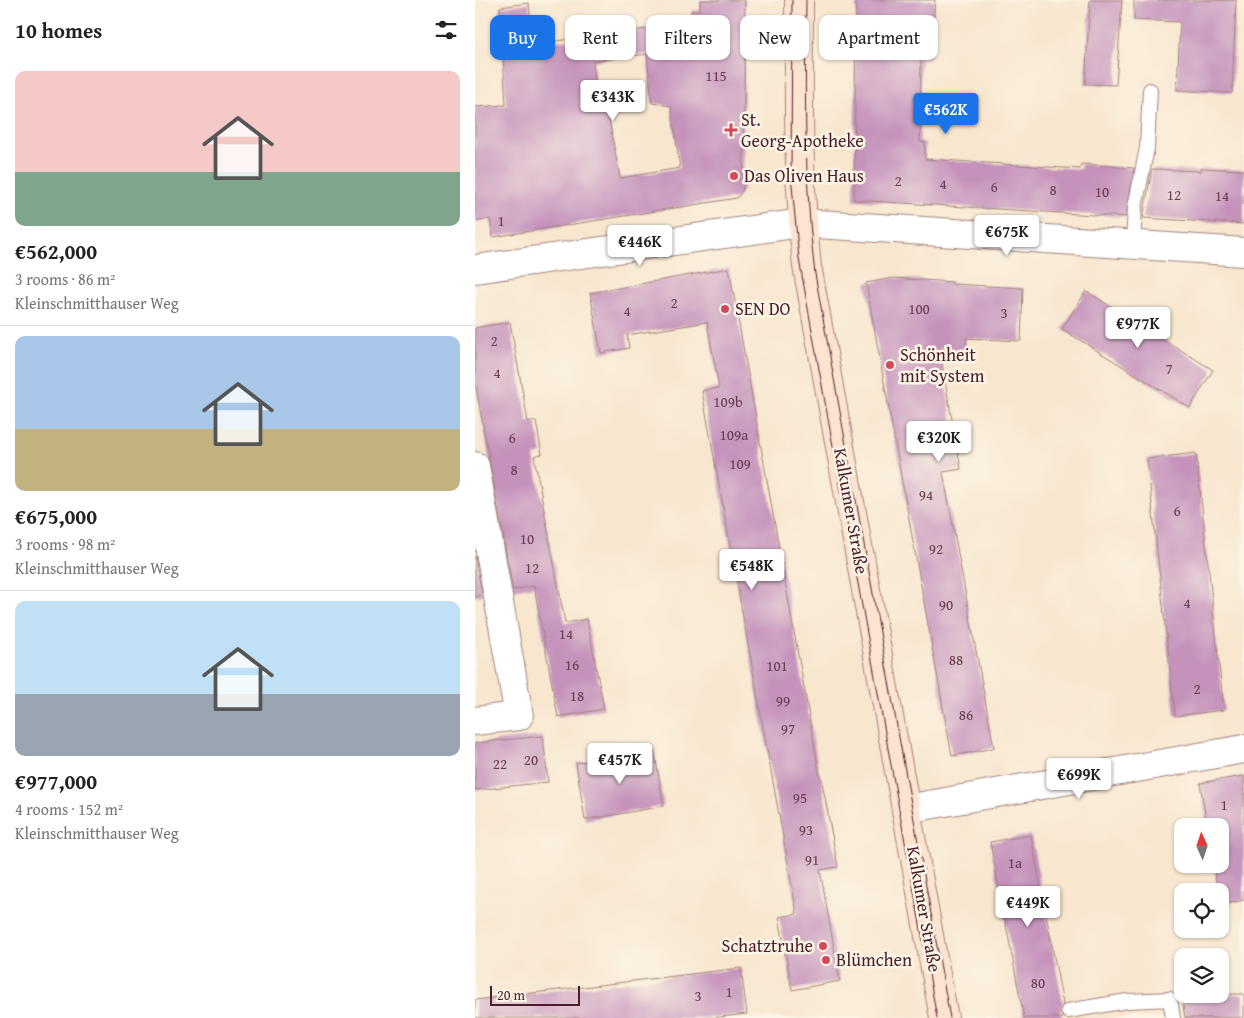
<!DOCTYPE html>
<meta charset="utf-8">
<style>
:root{--surface:#fff;--page:#f6f6f6;--text:#222;--muted:#767676;--line:#e0e0e0;--accent:#1a73e8}
body{margin:0;font-family:"Gentium Book Plus",serif;background:var(--page);color:var(--text);height:100vh;display:flex;flex-direction:column;font-size:19px;white-space:nowrap}
*{box-sizing:border-box;margin:0}
p{font-size:16px;color:var(--muted)}
.icon{flex:none;width:28px;height:28px;fill:none;stroke:currentColor;stroke-width:2;stroke-linecap:round;stroke-linejoin:round}
.map{position:relative;flex:1;overflow:hidden}
.drawer{display:flex;flex-direction:column;background:var(--surface);width:475px}
.drawer>*{flex:none}
.hud{position:absolute;left:15px;top:15px;width:475px;height:45px;display:flex;gap:10px}
.needle{width:32px;rotate:357deg}
.controls{position:absolute;left:699px;top:818px;display:grid;gap:10px}
.controls a{display:grid;place-items:center;width:55px;height:55px;border-radius:10px;background:var(--surface);box-shadow:0 1px 4px #0004;font-size:25px}
.scale{position:absolute;left:15px;bottom:12px;width:90px;box-sizing:border-box;padding-left:5px;border:2px solid #4a1f2b;border-top:0;font-size:14px;line-height:18px;white-space:nowrap;color:#4a1f2b;-webkit-text-stroke:4px #fcf5e5;paint-order:stroke}
.price{position:absolute;translate:-50% -42px;padding:0 11px;border-radius:5px;background:#fff;color:#222;font-size:16px;line-height:32px;filter:drop-shadow(0 1px 2px #0008)}
.price::after{content:'';position:absolute;left:50%;top:30px;width:15px;height:11px;margin-left:-8px;background:inherit;clip-path:polygon(0 0,100% 0,50% 100%)}
.price.selected{background:var(--accent);color:#fff}
ul{padding:0;list-style:none}
li{display:grid;align-content:center;gap:10px;height:265px;padding:0 15px}
li+li{border-top:1px solid var(--line)}
li span{display:grid;place-items:center;height:155px;border-radius:10px;color:#555}
li>.icon{margin-inline-start:auto}
span .icon{width:90px;height:90px;fill:#fffc;stroke-width:1}
li b{font-size:21px}
h2{display:flex;justify-content:space-between;align-items:center;height:60px;padding:0 15px;font-size:21px}
.pill{padding:0 18px;border-radius:10px;background:var(--surface);box-shadow:0 1px 4px #0004;font-size:18px;line-height:45px}
.pill.selected{background:var(--accent);color:#fff}
main{display:flex;flex:1;min-height:0}
.map>svg:first-child{display:block}
.building{fill:#c492bb;fill-rule:evenodd}
.lines{fill:none;stroke-linecap:round;stroke-linejoin:round}
.lane-casing{stroke:#a1827c;stroke-width:16}
.street-casing{stroke:#a1827c;stroke-width:30}
.secondary-casing{stroke:#a1827c;stroke-width:30}
.lane{stroke:#fff;stroke-width:14}
.street{stroke:#fff;stroke-width:28}
.secondary{stroke:#fde4d0;stroke-width:28}
.tram{stroke:#4a1f2b;stroke-width:1}
.poi-dot{fill:#d1495b;stroke:#fcf5e5;stroke-width:2}
.labels{text-anchor:middle;stroke-width:5;stroke-linejoin:round;paint-order:stroke}
.number-label{font-size:15px;fill:#683c4f}
.poi-label{font-size:18px;fill:#4a1f2b;stroke:#fcf5e5;text-anchor:start}
.street-label{font-size:18px;fill:#4a1f2b;stroke:#fcf5e5}
</style>
<main>
<section class="drawer">
<h2>10 homes<svg class="icon" aria-label="filters" viewBox="0 0 24 24"><path d="M4 7h16M4 17h16"/><circle cx="9" cy="7" r="2"/><circle cx="15" cy="17" r="2"/></svg></h2>
<ul>
<li><span style="background:linear-gradient(#f6c9c9 65%,#7fa58c 0)"><svg class="icon" aria-label="home" viewBox="0 0 24 24"><path d="M3 11l9-7 9 7M6 9v11h12V9"/></svg></span><div><b>€562,000</b><p>3 rooms · 86 m²</p><p>Kleinschmitthauser Weg</p></div></li>
<li><span style="background:linear-gradient(#a9c7e8 60%,#c2b280 0)"><svg class="icon" aria-label="home" viewBox="0 0 24 24"><path d="M3 11l9-7 9 7M6 9v11h12V9"/></svg></span><div><b>€675,000</b><p>3 rooms · 98 m²</p><p>Kleinschmitthauser Weg</p></div></li>
<li><span style="background:linear-gradient(#bfe0f5 60%,#9aa5b1 0)"><svg class="icon" aria-label="home" viewBox="0 0 24 24"><path d="M3 11l9-7 9 7M6 9v11h12V9"/></svg></span><div><b>€977,000</b><p>4 rooms · 152 m²</p><p>Kleinschmitthauser Weg</p></div></li>
</ul>
</section>
<div class="map">
<svg width="769" height="1018" viewBox="0 0 769 1018">
<rect width="100%" height="100%" fill="#fcf5e5"/>
<filter id="ink" filterUnits="userSpaceOnUse"><feTurbulence type="fractalNoise" baseFrequency=".02" numOctaves="2"/><feDisplacementMap in="SourceGraphic" scale="10" xChannelSelector="R" yChannelSelector="G"/><feConvolveMatrix kernelMatrix="1 2 1 2 8 2 1 2 1" color-interpolation-filters="sRGB"/></filter>
<filter id="wash" filterUnits="userSpaceOnUse"><feTurbulence type="fractalNoise" baseFrequency=".0096" numOctaves="4" result="noise"/><feDisplacementMap in="SourceGraphic" scale="20" xChannelSelector="R" yChannelSelector="G"/><feGaussianBlur stdDeviation="1.12" result="paint"/><feColorMatrix in="noise" values="0 0 0 0 0 0 0 0 0 0 0 0 0 0 0 0 0 1.4 0 .05"/><feComposite in="paint" operator="in"/></filter>
<g filter="url(#wash)">
<rect width="100%" height="100%" fill="#f8e6ce"/>
<g id="blocks">
<!-- building -->
<path class="building" d="M225,0H270L268,190L262,198L18,237L15,219L0,222V107L31,105L25,7L54,3L58,44L217,23L216,11L225,10ZM172,54L177,103L196,106L205,168L145,178L132,109L123,111L118,61Z
M381,0H460L455,58L446,59L445,142H450V159L605,169L606,164L659,168L651,217L379,200Z
M615,0H647L641,85L610,84Z
M659,0H761L757,93L702,90L705,22L659,20Z
M726,168L769,170V224L668,218L677,169L726,171Z
M254,268L345,777H346L363,867L345,870L365,981L317,990L304,917L322,914L227,391L244,388L232,322L152,335L154,348L126,353L115,293Z
M419,278L477,282V284L548,288L546,341L491,338V351L464,348L486,469L468,472L519,748L477,756L391,283Z
M611,291L738,370L715,408L587,329Z
M35,322L53,422L61,421L67,454L59,456L90,623L112,619L129,709L83,717L59,586L38,590L0,381V328Z
M721,453L749,710L700,716L672,459Z
M0,556L7,595L0,597Z
M68,736L73,782L0,790V743Z
M179,749L189,806L110,820L101,763Z
M769,776V900L745,905V891H743L738,864H745V826H732L725,783Z
M556,835L588,1004L585,1013L588,1018H549L515,842Z
M266,968L272,1014L236,1018H0V1000Z
M706,994H769V1018H710Z"/>
</g>
</g>
<g filter="url(#ink)">
<use href="#blocks" fill-opacity="0" stroke="#a1827c" stroke-width="1"/>
<g class="lines">
<defs>
<path id="lane" d="M658,244L660,207L672,148L675,90
M593,1011L652,1001L695,999L698,1018"/>
<path id="street" d="M0,269L327,223L769,252
M0,466L44,716L0,721
M431,809L769,749"/>
<path id="secondary" d="M324,0C324,89 322,178 332,266L469,1018"/>
</defs>
<!-- lane casing -->
<use href="#lane" class="lane-casing"/>
<!-- street casing -->
<use href="#street" class="street-casing"/>
<!-- secondary casing -->
<use href="#secondary" class="secondary-casing"/>
<!-- lane -->
<use href="#lane" class="lane"/>
<!-- street -->
<use href="#street" class="street"/>
<!-- secondary -->
<use href="#secondary" class="secondary"/>
<!-- tram -->
<path class="tram" d="M317,0L316,175L324,259L462,1018
M331,0C330,92 329,182 340,274L475,1018"/>
</g>
</g>
<!-- markers -->
<g class="poi-dot">
<path d="M253.5 122.5h5v5h5v5h-5v5h-5v-5h-5v-5h5z"/>
<circle cx="259" cy="176" r="5"/>
<circle cx="250" cy="309" r="5"/>
<circle cx="415" cy="365" r="5"/>
<circle cx="348" cy="946" r="5"/>
<circle cx="351" cy="960" r="5"/>
</g>
<g class="labels">
<!-- number labels -->
<g class="number-label">
<text x="241" y="81">115</text>
<text x="423" y="186">2</text>
<text x="468" y="189">4</text>
<text x="519" y="192">6</text>
<text x="578" y="195">8</text>
<text x="627" y="197">10</text>
<text x="699" y="200">12</text>
<text x="747" y="201">14</text>
<text x="26" y="226">1</text>
<text x="199" y="308">2</text>
<text x="444" y="314">100</text>
<text x="152" y="316">4</text>
<text x="529" y="318">3</text>
<text x="19" y="346">2</text>
<text x="694" y="374">7</text>
<text x="22" y="378">4</text>
<text x="253" y="407">109b</text>
<text x="259" y="440">109a</text>
<text x="37" y="443">6</text>
<text x="265" y="469">109</text>
<text x="39" y="475">8</text>
<text x="451" y="500">94</text>
<text x="702" y="516">6</text>
<text x="52" y="544">10</text>
<text x="461" y="554">92</text>
<text x="57" y="573">12</text>
<text x="712" y="608">4</text>
<text x="471" y="610">90</text>
<text x="91" y="639">14</text>
<text x="481" y="665">88</text>
<text x="97" y="670">16</text>
<text x="302" y="671">101</text>
<text x="722" y="694">2</text>
<text x="102" y="701">18</text>
<text x="308" y="706">99</text>
<text x="491" y="720">86</text>
<text x="313" y="734">97</text>
<text x="56" y="765">20</text>
<text x="25" y="769">22</text>
<text x="325" y="803">95</text>
<text x="749" y="810">1</text>
<text x="331" y="835">93</text>
<text x="337" y="865">91</text>
<text x="540" y="868">1a</text>
<text x="563" y="988">80</text>
<text x="254" y="997">1</text>
<text x="223" y="1001">3</text>
</g>
<!-- poi labels -->
<g class="poi-label">
<text x="266" y="126">St.<tspan x="266" dy="21">Georg-Apotheke</tspan></text>
<text x="269" y="182">Das Oliven Haus</text>
<text x="260" y="315">SEN DO</text>
<text x="425" y="361">Schönheit<tspan x="425" dy="21">mit System</tspan></text>
<text x="338" y="952" text-anchor="end">Schatztruhe</text>
<text x="361" y="966">Blümchen</text>
</g>
<!-- street labels -->
<g class="street-label">
<text transform="translate(376 511) rotate(80)" y="6">Kalkumer Straße</text>
<text transform="translate(449 909) rotate(80)" y="6">Kalkumer Straße</text>
</g>
</g>
</svg>
<div class="controls">
<a><svg class="needle" viewBox="-14 -14 28 28"><path d="M0-13l5 13h-10z" fill="#e53935"/><path d="M0 13l5-13h-10z" fill="#767676"/></svg></a>
<a><svg class="icon" aria-label="locate" viewBox="0 0 24 24"><circle cx="12" cy="12" r="6"/><path d="M12 2v4M12 18v4M2 12h4M18 12h4"/></svg></a>
<a><svg class="icon" aria-label="layers" viewBox="0 0 24 24"><path d="M12 4l9 5-9 5-9-5zM3 14l9 5 9-5"/></svg></a>
</div>
<div class="scale">20 m</div>
<b class="price" style="left:138px;top:122px">€343K</b>
<b class="price selected" style="left:471px;top:135px">€562K</b>
<b class="price" style="left:532px;top:257px">€675K</b>
<b class="price" style="left:165px;top:267px">€446K</b>
<b class="price" style="left:663px;top:349px">€977K</b>
<b class="price" style="left:464px;top:463px">€320K</b>
<b class="price" style="left:277px;top:591px">€548K</b>
<b class="price" style="left:145px;top:785px">€457K</b>
<b class="price" style="left:604px;top:800px">€699K</b>
<b class="price" style="left:553px;top:928px">€449K</b>
<div class="hud">
<a class="pill selected">Buy</a>
<a class="pill">Rent</a>
<a class="pill">Filters</a>
<a class="pill">New</a>
<a class="pill">Apartment</a>
</div>
</div>
</main>
